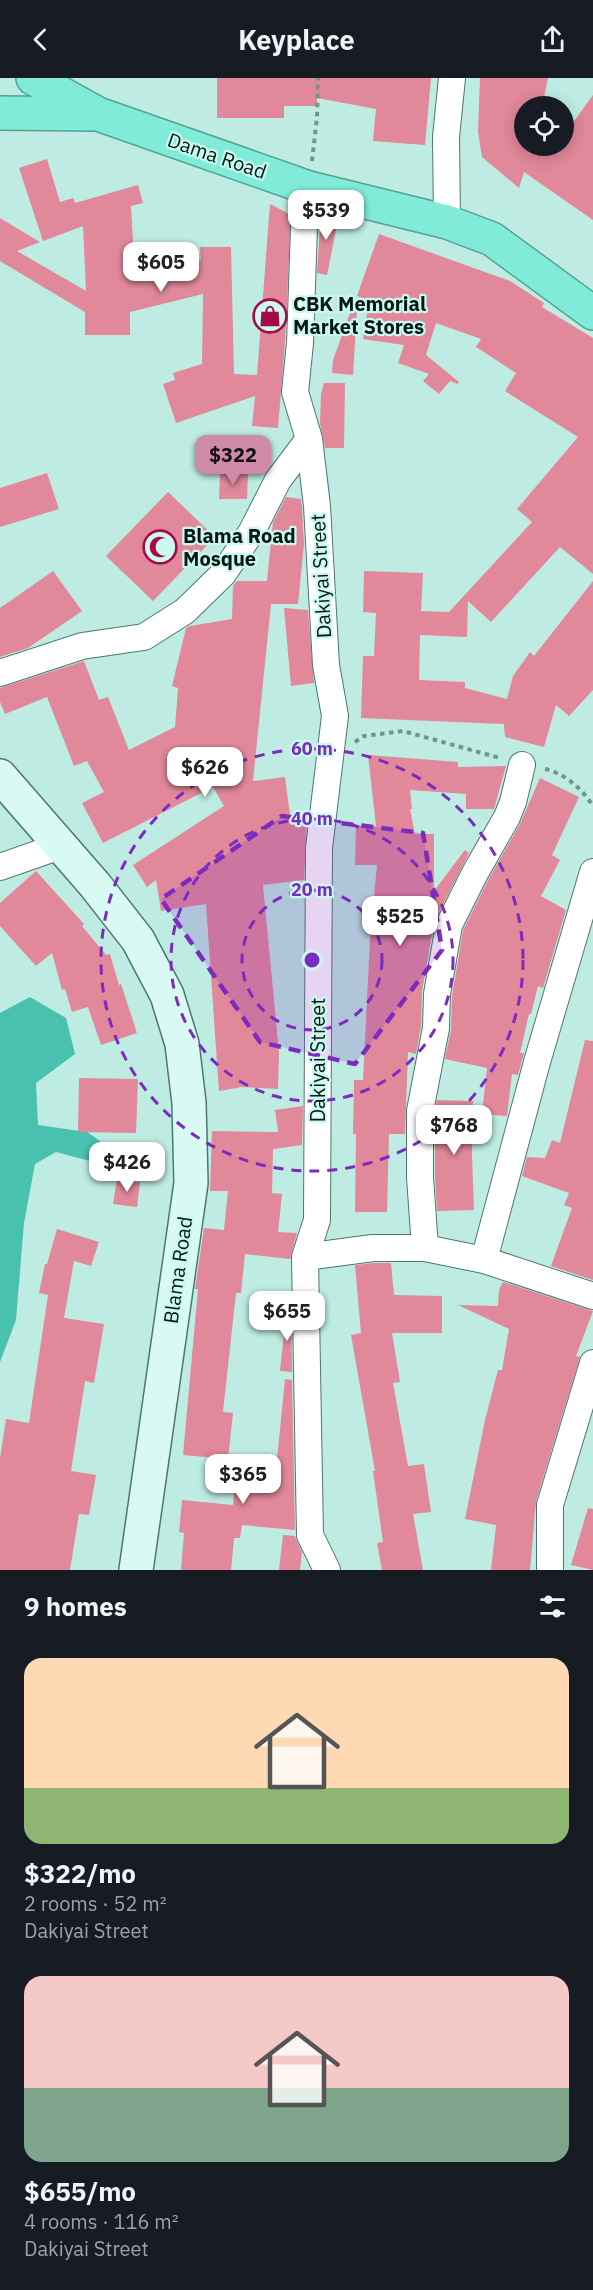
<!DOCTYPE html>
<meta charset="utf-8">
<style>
:root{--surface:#171b24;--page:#20242c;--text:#f1f3f6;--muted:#9ea1a6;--accent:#ce8aa7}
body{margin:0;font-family:"IBM Plex Sans",sans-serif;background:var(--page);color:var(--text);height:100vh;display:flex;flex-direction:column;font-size:22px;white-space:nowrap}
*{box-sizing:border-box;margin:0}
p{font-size:20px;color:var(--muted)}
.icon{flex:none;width:33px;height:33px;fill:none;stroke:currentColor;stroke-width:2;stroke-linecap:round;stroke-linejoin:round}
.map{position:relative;height:1492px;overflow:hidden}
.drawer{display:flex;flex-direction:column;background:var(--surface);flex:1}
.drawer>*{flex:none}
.fabs{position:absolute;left:514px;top:18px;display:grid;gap:12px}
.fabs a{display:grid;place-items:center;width:60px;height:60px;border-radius:50%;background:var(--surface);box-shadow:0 3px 15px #0003;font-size:30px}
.price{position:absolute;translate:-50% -51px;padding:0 14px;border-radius:12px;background:#fff;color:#222;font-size:20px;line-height:39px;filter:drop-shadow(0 2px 3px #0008)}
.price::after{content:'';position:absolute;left:50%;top:36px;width:18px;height:14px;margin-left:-9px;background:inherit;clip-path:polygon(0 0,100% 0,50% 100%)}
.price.current{background:var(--accent);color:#111}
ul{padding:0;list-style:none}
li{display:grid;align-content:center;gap:12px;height:318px;padding:0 24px}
li span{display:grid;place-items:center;height:186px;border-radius:18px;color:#555}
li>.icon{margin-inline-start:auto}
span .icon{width:108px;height:108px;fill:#fffc;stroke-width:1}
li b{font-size:26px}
h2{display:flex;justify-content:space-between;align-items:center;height:72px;padding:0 24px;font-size:26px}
header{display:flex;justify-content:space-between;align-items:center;height:78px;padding:0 24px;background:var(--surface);font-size:27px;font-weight:800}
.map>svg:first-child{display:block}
.forest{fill:#49c1af}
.building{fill:#e1889a}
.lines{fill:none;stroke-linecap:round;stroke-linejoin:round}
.street-casing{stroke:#4c776f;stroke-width:28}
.secondary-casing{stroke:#4c776f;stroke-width:36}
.highway-casing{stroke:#55a193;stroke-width:36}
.path{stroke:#72948d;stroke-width:4;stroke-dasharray:4.5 4.5;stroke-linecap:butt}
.street{stroke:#fff;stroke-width:26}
.secondary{stroke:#d9f9f3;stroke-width:33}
.highway{stroke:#7febd8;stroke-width:33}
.marked{fill:#7b2cbf;fill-opacity:0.2;stroke:#7b2cbf;stroke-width:4.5;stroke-dasharray:12 8;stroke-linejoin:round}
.ring{fill:none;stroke:#7b2cbf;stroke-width:3;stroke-dasharray:10 8}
.labels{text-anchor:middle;stroke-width:4.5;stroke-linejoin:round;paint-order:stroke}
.street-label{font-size:20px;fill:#061714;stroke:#cbf9f0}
.poi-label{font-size:20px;font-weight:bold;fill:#061714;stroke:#cbf9f0;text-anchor:start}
.centre{fill:#7b2cbf;stroke:#cbf9f0;stroke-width:3}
.ring-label{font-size:18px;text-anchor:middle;font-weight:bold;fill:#7b2cbf;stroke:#cbf9f0;stroke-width:4.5;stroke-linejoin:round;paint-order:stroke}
</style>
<header><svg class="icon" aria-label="back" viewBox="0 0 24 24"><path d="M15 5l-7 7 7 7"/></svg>Keyplace<svg class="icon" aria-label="share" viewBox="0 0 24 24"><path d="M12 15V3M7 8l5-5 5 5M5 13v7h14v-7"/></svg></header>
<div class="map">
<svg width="593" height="1492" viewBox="0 0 593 1492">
<rect width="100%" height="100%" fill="#beece2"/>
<!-- forest -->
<path class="forest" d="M30,919L66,940L75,976L36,1005L38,1047L87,1054L110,1070L128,1066L154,1069L131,1094L56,1074L35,1086L24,1145L16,1242L0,1284V935Z"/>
<!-- building -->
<path class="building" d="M217,0H431L425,67L373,63L376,31L317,20V28H284V40H217Z
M480,0H548L542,28H525V68H564V57L593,17V142L524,94L519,110L482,79L478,54Z
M47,81L60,124L73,120L75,125L138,107L143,125L131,128L135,198L201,182L200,169H231L234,296L257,297L270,126L291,137L285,264L278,350L252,348L255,318L176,345L163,306L175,302L173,295L202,286L203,216L130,234V257H85V234L0,183V140L40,164L17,173L86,213L83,148L43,163L19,90Z
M321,134L339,137L327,197L317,195Z
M379,156L510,203L544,225L542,229L593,260V496L560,469L491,544L468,523L467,559L420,557L419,602L465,604V610L507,621L513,598L530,574L534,578L593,503V612L569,638L556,627L544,669L505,659L504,646L361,640L363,578H374L376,535L363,534L364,493L423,495L421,533L449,534L532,444L517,431L578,359L505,313L516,295L476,269L481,261L436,245L426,277L459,304L458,306L450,303L439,316L423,303L429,296L398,285L404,267L363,261L369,222L357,218Z
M352,230L357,231L353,297L332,295L333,282Z
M324,305H345L344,370H325L320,346L321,316Z
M220,394L248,395L247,421H219Z
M47,395L59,431L0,449V410Z
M168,414L215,459L153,523L106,478Z
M286,419L301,421L302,429L304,466L298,526H271L253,703L285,699L291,744L307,742L304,802L263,807L279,974L278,1011L242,1009L219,1013L206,826L161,833L156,802L147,809L133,787L224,728L213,709L103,765L82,725L104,714L87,683L74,688L47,619L5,636L0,624V610L84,583L99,622L108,619L129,672L175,649L178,610L172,608L186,550L190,548L232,541L233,508L237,503H267L273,444Z
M53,493L82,533L28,570L0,579V530Z
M284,530L308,532L314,605L291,608Z
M368,677L458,684V689L506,688L494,731H466V716L410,712L412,731H410L415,756H434V813L465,772L469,775L434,844L422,913L421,948L416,976L408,974L405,1056H389L387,1134H355L356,1056H353L354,1002H363L370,861L377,787H355L356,748H376Z
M540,700L579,719L552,777L560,782L541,818L566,832L543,910L538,908L531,936H529L520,975H524L518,997L512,996L507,1038L482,1036L487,990L445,981L451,951L452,918L463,852L488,802L520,746Z
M36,793L84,846L82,848L106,877L110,876L119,907L121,906L137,955L101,967L88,929L72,934L65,911L62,912L52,875L36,888L0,848V825Z
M585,962L593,963V1202L551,1188L572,1130L564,1127L569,1115L522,1098L527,1079L545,1080L552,1062L560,1065Z
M79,1000L138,1001L136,1055L78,1054Z
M437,1022L473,1023L472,1077L474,1132L437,1133L435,1098V1034Z
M303,1028L302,1067L273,1071L272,1115L282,1116L278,1154L297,1155L290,1181L245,1176L241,1215H236L223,1334L233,1335L228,1381L183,1377L198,1211H195L204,1150L224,1152L228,1113H210L212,1053L278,1054L275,1032Z
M117,1101L140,1104L137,1129L113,1126Z
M57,1151L99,1164L91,1188L74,1183L64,1240L104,1246L94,1305L85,1303L71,1393L96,1397L89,1437L79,1436L70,1492H0V1380L6,1341L29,1345L48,1217L39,1215L45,1186H47Z
M374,1185H391L394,1217L442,1218V1255H392L400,1304L393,1305L408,1388L424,1386L431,1434L413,1436L423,1492H382L377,1465L383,1464L373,1393H375L351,1257L361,1255L355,1187Z
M503,1204L593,1233L576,1278L580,1279L536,1423L530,1492H491L496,1447L465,1441L485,1342L498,1292H502L509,1251L458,1227L498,1228L499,1212Z
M288,1219H291L292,1294L280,1293Z
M285,1301L292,1302L295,1452L242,1447L240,1460H234L231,1492H181L184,1455L179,1454L182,1422L233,1427L237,1387L276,1391Z
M588,1430L593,1431V1492L571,1487Z
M283,1457L295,1458L302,1474L300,1492H279Z"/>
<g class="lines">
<defs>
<path id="street" d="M309,110L304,150L300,265L295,314L309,361L317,428L326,587L335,638L319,770L317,1142L305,1179L310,1457L327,1492
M447,144L446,59L452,0
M0,595L82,568L144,559L185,533L223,496L252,453L278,402L309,361
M0,789L60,768
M425,1170L420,1099V1033L436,950L437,916L449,847L475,795L507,739L513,724L522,687
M305,1179L373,1170H425L484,1182L593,1218
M484,1182L537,984L593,794
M550,1492V1427L593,1285"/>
<path id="secondary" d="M0,698L95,807L138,862L167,917L182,966L189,1025L191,1105L136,1492"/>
<path id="highway" d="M33,0L98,36L309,110L447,144L492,161L593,235
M0,35L97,36"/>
</defs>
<!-- street casing -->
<use href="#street" class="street-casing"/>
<!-- secondary casing -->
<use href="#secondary" class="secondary-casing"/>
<!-- highway casing -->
<use href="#highway" class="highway-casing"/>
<!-- path -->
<path class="path" d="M312,83L317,39L318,0
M355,664L364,658L403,653L500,680
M545,691C566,696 582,711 593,728"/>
<!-- street -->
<use href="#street" class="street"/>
<!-- secondary -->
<use href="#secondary" class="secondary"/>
<!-- highway -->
<use href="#highway" class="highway"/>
</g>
<!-- marked area -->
<path class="marked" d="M282,738L423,755L442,872L355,986L260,964L161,821Z"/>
<!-- distance rings -->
<g class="ring">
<circle cx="312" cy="882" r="70"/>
<circle cx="312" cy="882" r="141"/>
<circle cx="312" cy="882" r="211"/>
</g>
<!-- icons -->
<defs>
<symbol id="shop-ring" viewBox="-11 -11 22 22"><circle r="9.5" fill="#cbf9f0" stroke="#a30a47" stroke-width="1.5"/><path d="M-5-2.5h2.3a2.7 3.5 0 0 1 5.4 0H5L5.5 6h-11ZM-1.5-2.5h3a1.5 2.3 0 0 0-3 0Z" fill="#a30a47"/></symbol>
<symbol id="mosque-ring" viewBox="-11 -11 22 22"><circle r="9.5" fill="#cbf9f0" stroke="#a30a47" stroke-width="1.5"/><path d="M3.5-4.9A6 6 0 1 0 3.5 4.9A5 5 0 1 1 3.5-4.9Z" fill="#a30a47"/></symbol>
</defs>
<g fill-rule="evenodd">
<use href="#shop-ring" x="251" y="219" width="38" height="38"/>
<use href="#mosque-ring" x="141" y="450" width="38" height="38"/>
</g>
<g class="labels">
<!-- street labels -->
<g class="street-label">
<text transform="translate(217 78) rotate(19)" y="7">Dama Road</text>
<text transform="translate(321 498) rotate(-93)" y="7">Dakiyai Street</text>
<text transform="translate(318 982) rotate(-90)" y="7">Dakiyai Street</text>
<text transform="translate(178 1192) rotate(-82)" y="7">Blama Road</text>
</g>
<!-- poi labels -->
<g class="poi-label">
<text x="293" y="233">CBK Memorial<tspan x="293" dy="23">Market Stores</tspan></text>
<text x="183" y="465">Blama Road<tspan x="183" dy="23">Mosque</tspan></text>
</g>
</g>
<circle cx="312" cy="882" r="9" class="centre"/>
<g class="ring-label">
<text x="312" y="677">60 m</text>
<text x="312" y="747">40 m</text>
<text x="312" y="818">20 m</text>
</g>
</svg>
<div class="fabs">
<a><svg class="icon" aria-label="locate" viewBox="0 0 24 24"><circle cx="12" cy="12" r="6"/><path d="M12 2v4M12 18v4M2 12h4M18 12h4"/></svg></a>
</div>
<b class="price" style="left:326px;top:163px">$539</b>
<b class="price" style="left:161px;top:215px">$605</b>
<b class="price current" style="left:233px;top:408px">$322</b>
<b class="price" style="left:205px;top:720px">$626</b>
<b class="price" style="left:400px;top:869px">$525</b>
<b class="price" style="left:454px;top:1078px">$768</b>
<b class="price" style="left:127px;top:1115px">$426</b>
<b class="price" style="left:287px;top:1264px">$655</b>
<b class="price" style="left:243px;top:1427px">$365</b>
</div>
<section class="drawer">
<h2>9 homes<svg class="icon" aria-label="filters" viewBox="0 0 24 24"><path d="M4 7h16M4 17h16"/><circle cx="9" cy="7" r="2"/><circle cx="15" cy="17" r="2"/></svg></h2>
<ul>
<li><span style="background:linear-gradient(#ffd9b3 70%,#8fb573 0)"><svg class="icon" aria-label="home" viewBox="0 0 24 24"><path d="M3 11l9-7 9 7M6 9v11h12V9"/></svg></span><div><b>$322/mo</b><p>2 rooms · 52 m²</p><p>Dakiyai Street</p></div></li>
<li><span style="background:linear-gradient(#f6c9c9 60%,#7fa58c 0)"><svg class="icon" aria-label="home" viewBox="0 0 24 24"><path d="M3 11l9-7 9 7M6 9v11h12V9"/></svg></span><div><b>$655/mo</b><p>4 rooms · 116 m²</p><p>Dakiyai Street</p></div></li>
</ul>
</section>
